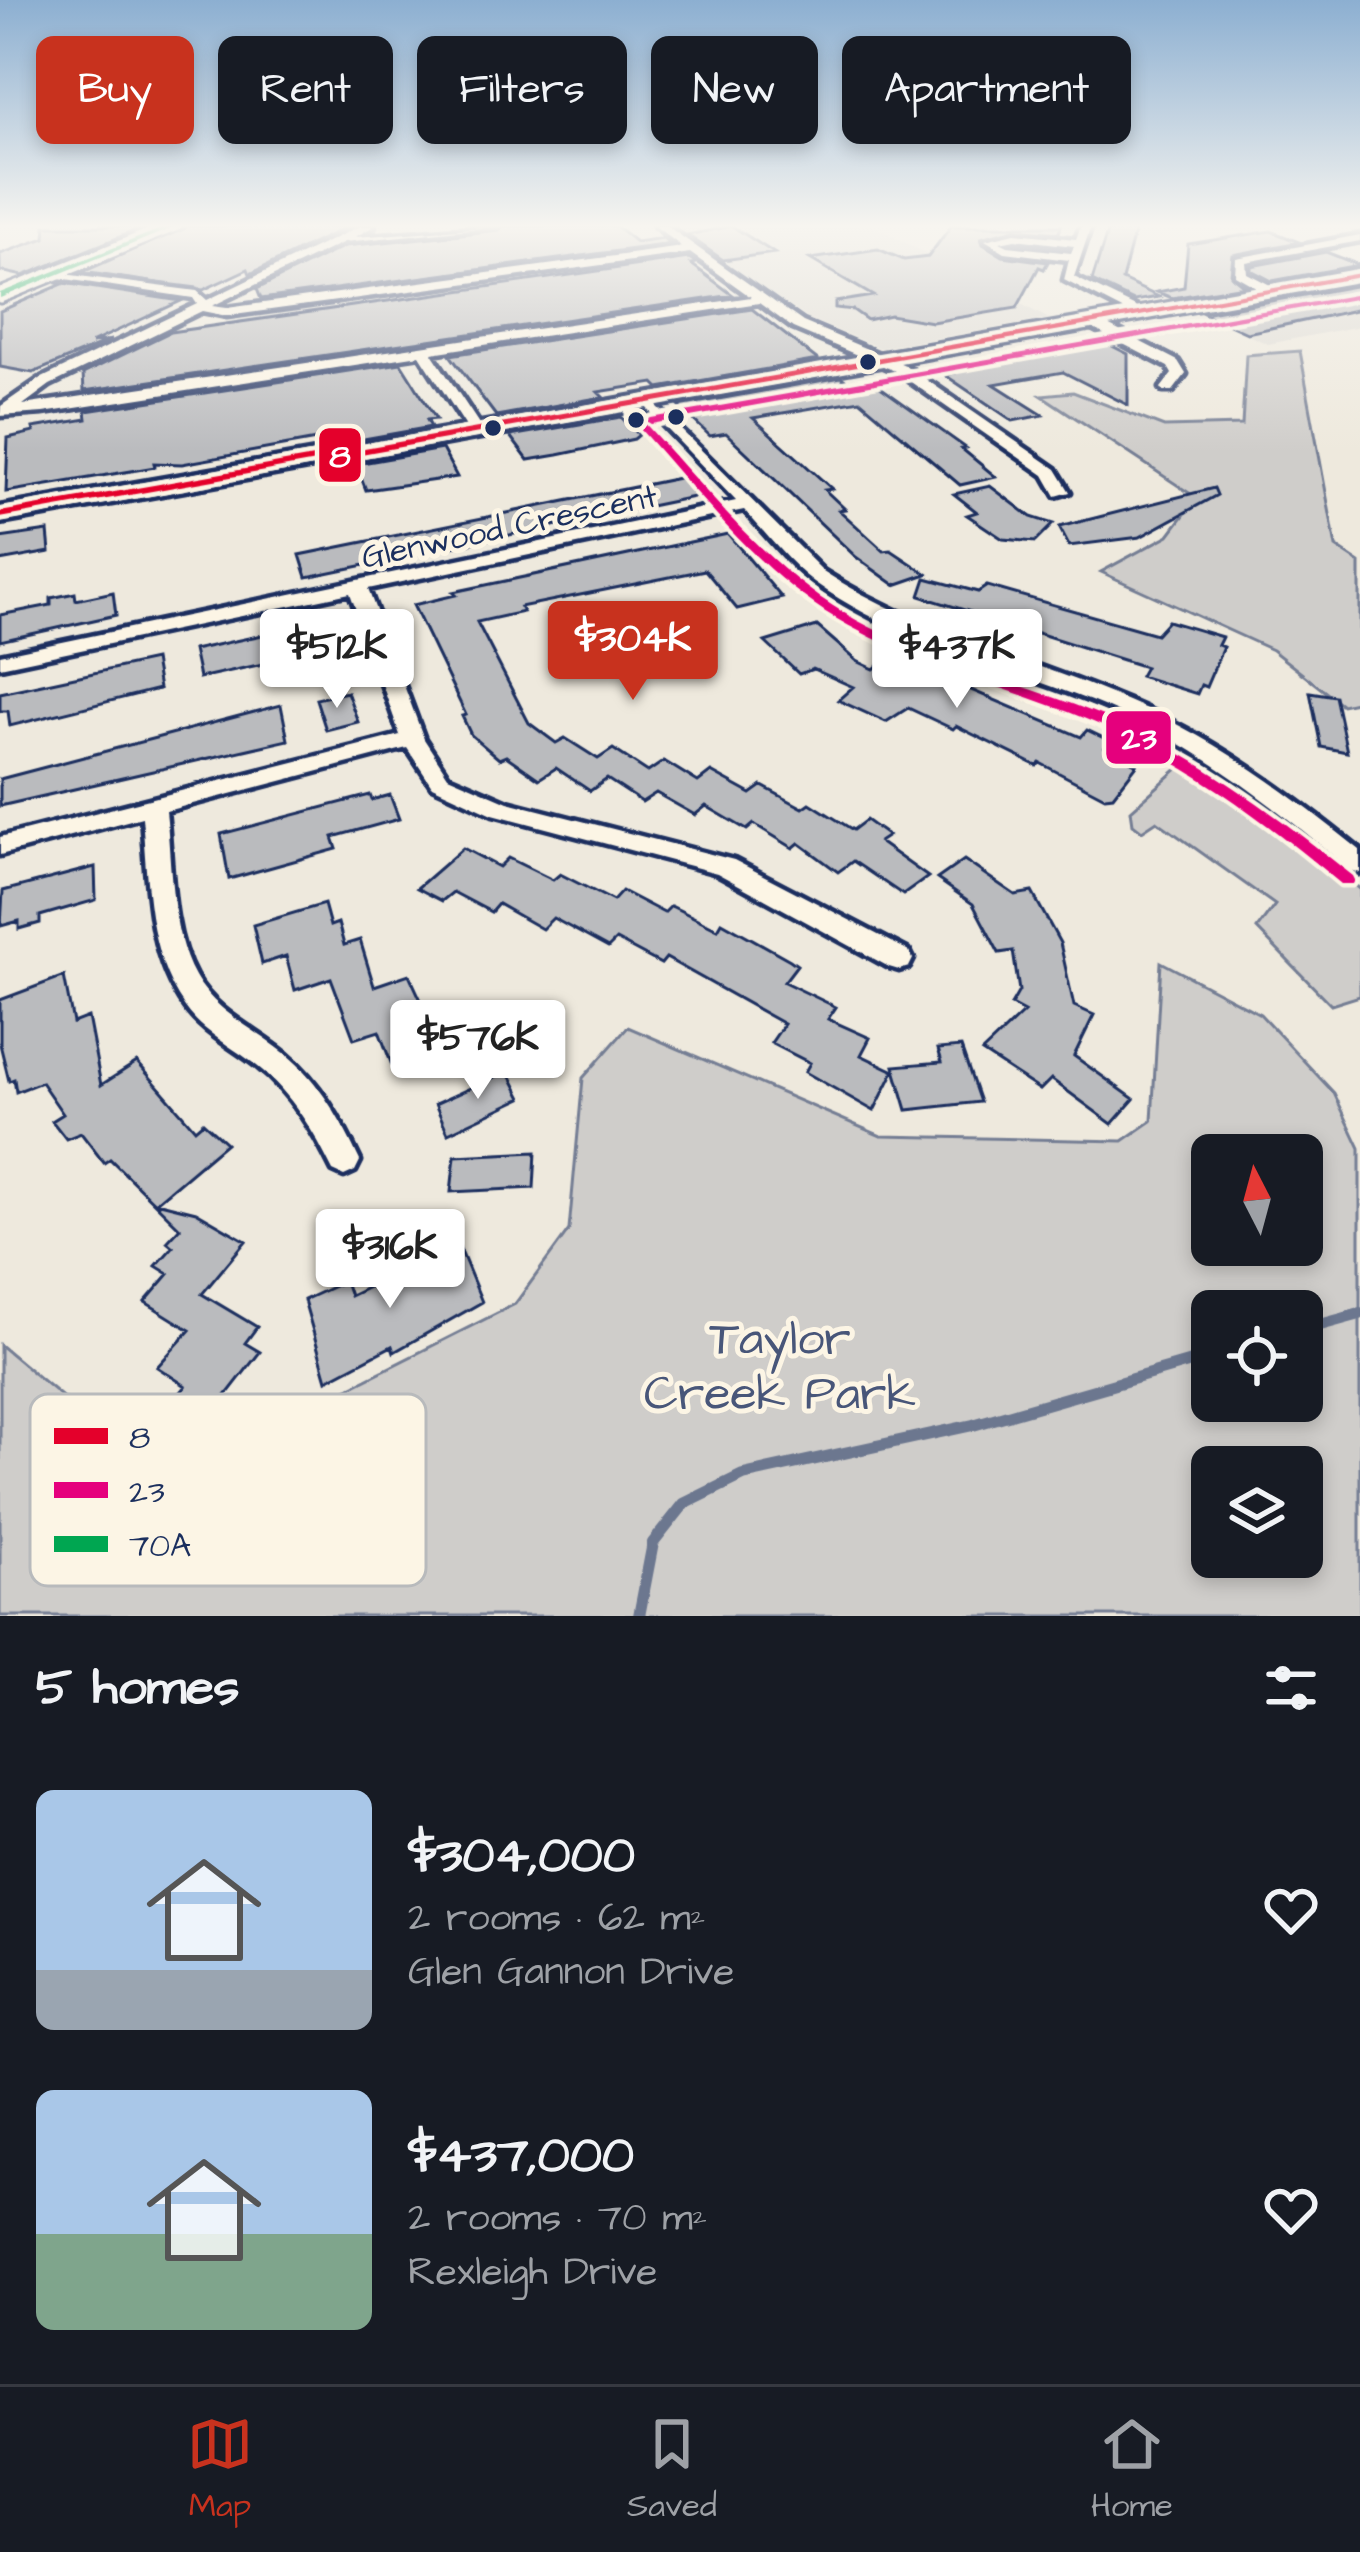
<!DOCTYPE html>
<meta charset="utf-8">
<style>
:root{--surface:#171b24;--page:#20242c;--text:#f1f3f6;--muted:#9ea1a6;--line:#363941;--accent:#c8321e}
body{margin:0;font-family:"Architects Daughter",sans-serif;background:var(--page);color:var(--text);height:100vh;display:flex;flex-direction:column;font-size:45px;white-space:nowrap}
*{box-sizing:border-box;margin:0}
p{font-size:39px;color:var(--muted)}
.icon{flex:none;width:66px;height:66px;fill:none;stroke:currentColor;stroke-width:2;stroke-linecap:round;stroke-linejoin:round}
.map{position:relative;height:1616px;overflow:hidden}
.drawer{display:flex;flex-direction:column;background:var(--surface);flex:1}
.drawer>*{flex:none}
.guide{position:absolute;left:36px;top:36px;width:1290px;height:108px;display:flex;gap:24px}
.needle{width:78px;rotate:354deg}
.tools{position:absolute;left:1191px;top:1134px;display:grid;gap:24px}
.tools a{display:grid;place-items:center;width:132px;height:132px;border-radius:18px;background:var(--surface);box-shadow:0 6px 18px #0003;font-size:60px}
.price{position:absolute;translate:-50% -102px;padding:0 27px;border-radius:12px;background:#fff;color:#222;font-size:39px;line-height:78px;filter:drop-shadow(0 3px 6px #0008)}
.price::after{content:'';position:absolute;left:50%;top:72px;width:36px;height:27px;margin-left:-18px;background:inherit;clip-path:polygon(0 0,100% 0,50% 100%)}
.price.on{background:var(--accent);color:#fff}
ul{padding:0;list-style:none}
li{display:flex;align-items:center;gap:36px;height:300px;padding:0 36px}
li span{display:grid;place-items:center;flex:none;width:336px;height:240px;border-radius:18px;color:#555}
li>.icon{margin-inline-start:auto}
span .icon{width:144px;height:144px;fill:#fffc;stroke-width:1}
li b{font-size:51px}
h2{display:flex;justify-content:space-between;align-items:center;height:144px;padding:0 36px;font-size:51px}
.pill{padding:0 42px;border-radius:18px;background:var(--surface);box-shadow:0 6px 18px #0003;font-size:42px;line-height:108px}
.pill.on{background:var(--accent);color:#fff}
.tabs{display:flex;justify-content:space-around;align-items:center;height:168px;border-top:3px solid var(--line);background:var(--surface);font-size:33px;color:var(--muted)}
.tabs a{display:grid;justify-items:center;gap:6px}
.tabs .on{color:var(--accent)}
.map>svg:first-child{display:block}
.built{fill:#dedbd4}
.green{fill:#cfcdca;stroke:#757e94;stroke-width:3;fill-rule:evenodd}
.lines{fill:none;stroke-linecap:round;stroke-linejoin:round}
.stream{stroke:#6c778f;stroke-width:12}
.building{fill:#babbbe;stroke:#1b2f5e;stroke-width:3}
.street-casing{stroke:#1b2f5e;stroke-width:9}
.secondary-casing{stroke:#1b2f5e;stroke-width:9}
.street{fill:#fcf5e5;fill-rule:evenodd}
.secondary{fill:#fcf5e5;fill-rule:evenodd}
.bus-1-casing{stroke:#fcf5e5;stroke-width:9}
.bus-2-casing{stroke:#fcf5e5;stroke-width:9}
.bus-3-casing{stroke:#fcf5e5;stroke-width:9}
.bus-1{fill:#e4002b;fill-rule:evenodd}
.bus-2{fill:#e5007d;fill-rule:evenodd}
.bus-3{fill:#00a651;fill-rule:evenodd}
.bus-dot{fill:#1b2f5e;stroke:#fcf5e5;stroke-width:4.5}
.labels{text-anchor:middle;stroke-width:10;stroke-linejoin:round;paint-order:stroke}
.far-street-label{font-size:33px;fill:#1b2f5e;stroke:#fcf5e5}
.near-park-label{font-size:48px;fill:#485679;stroke:#fcf5e5}
.key{fill:#fcf5e5;stroke:#b8babc;stroke-width:3}
.key-label{font-size:33px;fill:#1b2f5e}
.line-badge{stroke:#fcf5e5;stroke-width:4.5}
.badge-label{font-size:33px;text-anchor:middle;font-weight:bold;fill:#fff}
</style>
<div class="map">
<svg width="1360" height="1616" viewBox="0 0 1360 1616">
<rect width="100%" height="100%" fill="#eee9dd"/>
<filter id="ink" filterUnits="userSpaceOnUse"><feTurbulence type="fractalNoise" baseFrequency=".00833" numOctaves="2"/><feDisplacementMap in="SourceGraphic" scale="24" xChannelSelector="R" yChannelSelector="G"/><feConvolveMatrix kernelMatrix="1 2 1 2 8 2 1 2 1" color-interpolation-filters="sRGB"/></filter>
<g filter="url(#ink)">
<!-- built -->
<path class="built" d="M673,226H874L1049,319L880,348L807,318Z
M1354,289L1360,291V326L1268,344L1206,316Z"/>
<!-- green -->
<path class="green" d="M1300,351L1336,547L1360,563V701L1342,705L1272,650L1101,572L1169,535L1197,498L1041,395L1073,392L1164,427L1242,425L1246,355Z
M1196,764L1278,821L1360,889V996L1331,1005L1257,929L1275,905L1157,821L1142,831L1133,824L1131,810L1181,766Z
M1161,962L1260,1014L1334,1093L1360,1148V1616H0V1345L192,1505L205,1525L323,1401L515,1304L569,1230L583,1078L628,1027L881,1136L1123,1141L1152,1121ZM1212,1155H1302V1245H1212ZM1212,1311H1302V1401H1212ZM1212,1467H1302V1557H1212Z"/>
<g class="lines">
<!-- stream -->
<path class="stream" d="M1302,1330L1360,1314
M639,1616L653,1543L684,1504L743,1475L973,1425L1212,1356"/>
</g>
<!-- building -->
<path class="building" d="M46,226H147L23,276L0,271V254L45,238Z
M187,226H349L250,274L248,269L203,290L83,272Z
M503,226H616L636,242L663,238L671,244L261,299L257,289L345,246L499,230Z
M732,226L774,253L723,260L687,235Z
M951,226H1061L1059,233L1015,229L981,238L983,244L1003,256L1048,262L1044,269L1039,267L1017,308L932,322L890,315L867,320L853,310L835,308V302L873,296L810,259L878,249L904,260L928,257Z
M1109,226H1136L1122,280L1159,297L1134,301L1092,281Z
M1271,231L1299,242L1233,255L1231,275L1244,286L1172,298L1157,292L1184,287L1188,244Z
M1326,252L1359,265L1272,281L1251,270V266Z
M689,258L697,263L691,264L733,295L84,391L83,374L170,332Z
M57,283V282L181,301L91,343L112,340L33,373L0,367V311L63,284Z
M1360,285V309L1247,333L1203,313Z
M752,309L818,360L659,388L654,383L598,392L603,397L496,416L450,355Z
M1100,340L1128,354V405L1063,372L994,384L1043,415L1013,421L945,375L956,373L963,363L972,369L1009,361L1004,358Z
M401,363L436,419L427,420L431,427L347,442L344,435L182,464L154,463L155,467L6,492L8,438L34,432L33,428L87,419L86,411Z
M841,377L851,384L872,381L966,448L962,449L996,477L960,485L860,400L753,418L832,489L825,490L845,509L839,510L884,551L891,550L927,574L895,585L856,557L726,433L710,436L679,406Z
M621,417L639,435L634,439L558,455L528,460L510,436Z
M442,449L457,477L366,490L356,464Z
M679,478L698,496L307,577L300,555Z
M990,486L1031,517L1053,524L1035,542L1003,539L967,515L977,512L954,494Z
M1214,488L1217,495L1140,537L1069,546L1059,527Z
M48,531L50,552L0,561V538Z
M728,534L782,598L737,609L705,570L520,607L523,612L477,622L529,723L556,743L565,738L598,759L613,749L648,772L664,761L698,782L711,772L751,794L762,786L803,808L810,803L853,830L866,820L888,836L879,842L928,877L903,895L853,861L838,872L799,843L793,848L754,824L747,830L706,806L695,815L656,793L642,802L607,779L590,791L556,768L539,779L506,756L499,759L471,735L462,716L466,715L413,605L456,595L453,592Z
M926,578L978,592L987,586L1156,634L1168,621L1222,637L1218,645L1223,647L1206,687L1201,685L1197,694L1140,676L1145,667L920,596Z
M113,592L116,615L0,641V615L51,605V598L75,593L76,600Z
M316,624L328,652L303,657L294,628Z
M817,626L857,661L874,669L888,657L929,672L1081,737L1087,730L1110,741L1105,747L1137,765L1113,796L1105,797L1040,763L1037,766L956,726L953,729L908,708L886,722L838,700L853,687L813,669L799,674L765,642Z
M267,634L272,662L199,678L193,650Z
M154,660L159,689L10,726L8,711H0V693Z
M347,692L358,722L326,730L316,699Z
M1310,692L1335,696L1347,752L1321,747Z
M281,705L288,740L0,806V779Z
M370,795L372,800L390,795L399,819L333,837L337,849L229,879L221,834Z
M463,848L499,867L508,858L553,880L560,874L613,901L622,891L664,913L671,906L718,929L722,922L790,960L797,965L784,982L836,1007L828,1019L870,1038L861,1055L894,1071L874,1111L805,1072L810,1063L771,1043L784,1024L666,958L661,964L616,940L608,948L553,918L542,929L498,904L491,912L453,892L442,901L417,888Z
M964,860L1015,895L1032,892L1060,943L1074,1006L1094,1015L1074,1056L1134,1099L1112,1124L1051,1079L1040,1090L982,1052L1024,1012L1011,1005L1019,991L1013,951L999,953L973,904L937,879Z
M95,867L96,900L40,916V923L19,929V921L1,926L3,891Z
M324,904L330,926L338,923L344,945L360,940L374,986L409,974L431,1022L454,1013L466,1038L393,1068L379,1031L354,1039L331,978L295,990L286,956L262,964L253,925Z
M64,976L73,1023L88,1017L101,1085L137,1062L195,1129L203,1122L226,1143L156,1202L196,1212L246,1241L202,1294L257,1327L245,1343L260,1352L204,1424L172,1403L186,1386L157,1367L190,1330L145,1302L169,1274L156,1266L173,1247L167,1242L180,1228L110,1159L104,1163L81,1133L66,1139L52,1121L63,1114L41,1082L16,1092L14,1079L9,1081L0,1044V1000Z
M961,1047L980,1102L907,1110L894,1066L942,1062L938,1049Z
M508,1071L522,1098L448,1133L435,1104Z
M536,1152L534,1188L451,1192L455,1156Z
M458,1244L482,1302L394,1352L392,1346L327,1380L304,1300L345,1281L350,1296Z"/>
<g class="lines">
<defs>
<path id="street" d="M360,226H374L355,237L499,226L344,242L212,306L227,308L682,247L655,226H667L803,322L905,365L1056,469L1070,492L1056,496L1044,475L895,371L793,328L759,303L432,353L483,430L475,435L470,433L420,355L43,413L0,416L1,406L40,379L197,304L193,298L52,277L48,272L197,291L207,300ZM690,253L751,297L23,405L50,385L202,311L227,316Z
M1081,226H1091L1074,277L1144,311V317H1136L1064,280L1069,260L1005,252L985,240L1015,233L1076,239ZM1015,239L1074,246L1071,253L1008,246L1000,242Z
M1360,235V241L1246,262L1247,273L1276,288V294H1268L1235,275L1236,258Z
M1086,319H1096L1178,361L1186,374L1173,391H1163L1161,388L1172,374L1168,367L1086,325Z
M647,396L823,571C918,632 1025,657 1128,701C1213,737 1288,792 1360,850V873L1351,870C1286,816 1218,761 1141,723C1035,671 912,652 814,582C788,563 766,533 744,510L368,589L424,739L448,776L508,802L734,860L909,951L913,959L909,967L899,970L889,967L717,873L493,814L432,786L407,748L166,811C172,863 169,929 195,976C216,1013 254,1028 286,1054C320,1082 342,1122 360,1161L355,1171L344,1176L333,1171C314,1132 292,1094 257,1066C232,1046 203,1033 185,1007C146,952 148,882 142,817L0,855V837L400,735L350,593L0,667V655L736,501L642,403V397Z"/>
<path id="secondary" d="M160,226H183L0,301V290Z
M1360,270V280L0,523V507Z"/>
</defs>
<!-- street casing -->
<use href="#street" class="street-casing"/>
<!-- secondary casing -->
<use href="#secondary" class="secondary-casing"/>
<!-- street -->
<use href="#street" class="street"/>
<!-- secondary -->
<use href="#secondary" class="secondary"/>
<defs>
<path id="bus-1" d="M1360,273V277L0,518V512Z"/>
<path id="bus-2" d="M1360,294V298L651,424L646,421L651,418Z
M629,413H635C701,482 762,565 846,614C930,663 1028,683 1117,722C1204,760 1279,817 1353,876L1355,880L1353,884H1341C1269,824 1194,767 1107,728C1019,689 921,668 837,619C754,570 693,486 629,417Z"/>
<path id="bus-3" d="M168,226H177L0,298V293Z"/>
</defs>
<!-- bus-1 casing -->
<use href="#bus-1" class="bus-1-casing"/>
<!-- bus-2 casing -->
<use href="#bus-2" class="bus-2-casing"/>
<!-- bus-3 casing -->
<use href="#bus-3" class="bus-3-casing"/>
<!-- bus-1 -->
<use href="#bus-1" class="bus-1"/>
<!-- bus-2 -->
<use href="#bus-2" class="bus-2"/>
<!-- bus-3 -->
<use href="#bus-3" class="bus-3"/>
</g>
</g>
<!-- sky -->
<linearGradient id="sky" x2="0" y2="1"><stop stop-color="#8cafd1"/><stop offset="0.5" stop-color="#f7f5f0"/><stop offset="1" stop-color="#f7f5f0" stop-opacity="0"/></linearGradient>
<rect width="1360" height="452" fill="url(#sky)"/>
<!-- markers -->
<g class="bus-dot">
<circle cx="868" cy="362" r="10"/>
<circle cx="676" cy="417" r="10"/>
<circle cx="636" cy="420" r="10"/>
<circle cx="493" cy="428" r="10"/>
</g>
<g class="labels">
<!-- far-street labels -->
<g class="far-street-label">
<text transform="translate(509 525) rotate(-12)" y="12">Glenwood Crescent</text>
</g>
<!-- near-park labels -->
<g class="near-park-label">
<text x="780" y="1354">Taylor<tspan x="780" dy="55">Creek Park</tspan></text>
</g>
</g>
<!-- legend -->
<rect x="30" y="1394" width="396" height="192" rx="18" class="key"/>
<rect x="54" y="1428" width="54" height="16" fill="#e4002b"/>
<rect x="54" y="1482" width="54" height="16" fill="#e5007d"/>
<rect x="54" y="1536" width="54" height="16" fill="#00a651"/>
<g class="key-label">
<text x="129" y="1448">8</text>
<text x="129" y="1502">23</text>
<text x="129" y="1556">70A</text>
</g>
<g class="line-badge">
<rect x="317" y="426" width="46" height="58" rx="12" fill="#e4002b"/>
<rect x="1104" y="709" width="69" height="57" rx="12" fill="#e5007d"/>
</g>
<g class="badge-label">
<text x="340" y="467">8</text>
<text x="1139" y="749">23</text>
</g>
</svg>
<div class="tools">
<a><svg class="needle" viewBox="-14 -14 28 28"><path d="M0-13l5 13h-10z" fill="#e53935"/><path d="M0 13l5-13h-10z" fill="#9ea1a6"/></svg></a>
<a><svg class="icon" aria-label="locate" viewBox="0 0 24 24"><circle cx="12" cy="12" r="6"/><path d="M12 2v4M12 18v4M2 12h4M18 12h4"/></svg></a>
<a><svg class="icon" aria-label="layers" viewBox="0 0 24 24"><path d="M12 4l9 5-9 5-9-5zM3 14l9 5 9-5"/></svg></a>
</div>
<b class="price on" style="left:633px;top:703px">$304K</b>
<b class="price" style="left:337px;top:711px">$512K</b>
<b class="price" style="left:957px;top:711px">$437K</b>
<b class="price" style="left:478px;top:1102px">$576K</b>
<b class="price" style="left:390px;top:1311px">$316K</b>
<div class="guide">
<a class="pill on">Buy</a>
<a class="pill">Rent</a>
<a class="pill">Filters</a>
<a class="pill">New</a>
<a class="pill">Apartment</a>
</div>
</div>
<section class="drawer">
<h2>5 homes<svg class="icon" aria-label="filters" viewBox="0 0 24 24"><path d="M4 7h16M4 17h16"/><circle cx="9" cy="7" r="2"/><circle cx="15" cy="17" r="2"/></svg></h2>
<ul>
<li><span style="background:linear-gradient(#a9c7e8 75%,#9aa5b1 0)"><svg class="icon" aria-label="home" viewBox="0 0 24 24"><path d="M3 11l9-7 9 7M6 9v11h12V9"/></svg></span><div><b>$304,000</b><p>2 rooms · 62 m²</p><p>Glen Gannon Drive</p></div><svg class="icon" aria-label="heart" viewBox="0 0 24 24"><path d="M12 20l-8-8c-3-5 5-10 8-4 3-6 11-1 8 4z"/></svg></li>
<li><span style="background:linear-gradient(#a9c7e8 60%,#7fa58c 0)"><svg class="icon" aria-label="home" viewBox="0 0 24 24"><path d="M3 11l9-7 9 7M6 9v11h12V9"/></svg></span><div><b>$437,000</b><p>2 rooms · 70 m²</p><p>Rexleigh Drive</p></div><svg class="icon" aria-label="heart" viewBox="0 0 24 24"><path d="M12 20l-8-8c-3-5 5-10 8-4 3-6 11-1 8 4z"/></svg></li>
</ul>
</section>
<nav class="tabs">
<a class="on"><svg class="icon" aria-label="map" viewBox="0 0 24 24"><path d="M3 6l6-2 6 2 6-2v14l-6 2-6-2-6 2zM9 4v14M15 6v14"/></svg>Map</a>
<a><svg class="icon" aria-label="saved" viewBox="0 0 24 24"><path d="M7 4h10v16l-5-4-5 4z"/></svg>Saved</a>
<a><svg class="icon" aria-label="home" viewBox="0 0 24 24"><path d="M3 11l9-7 9 7M6 9v11h12V9"/></svg>Home</a>
</nav>
